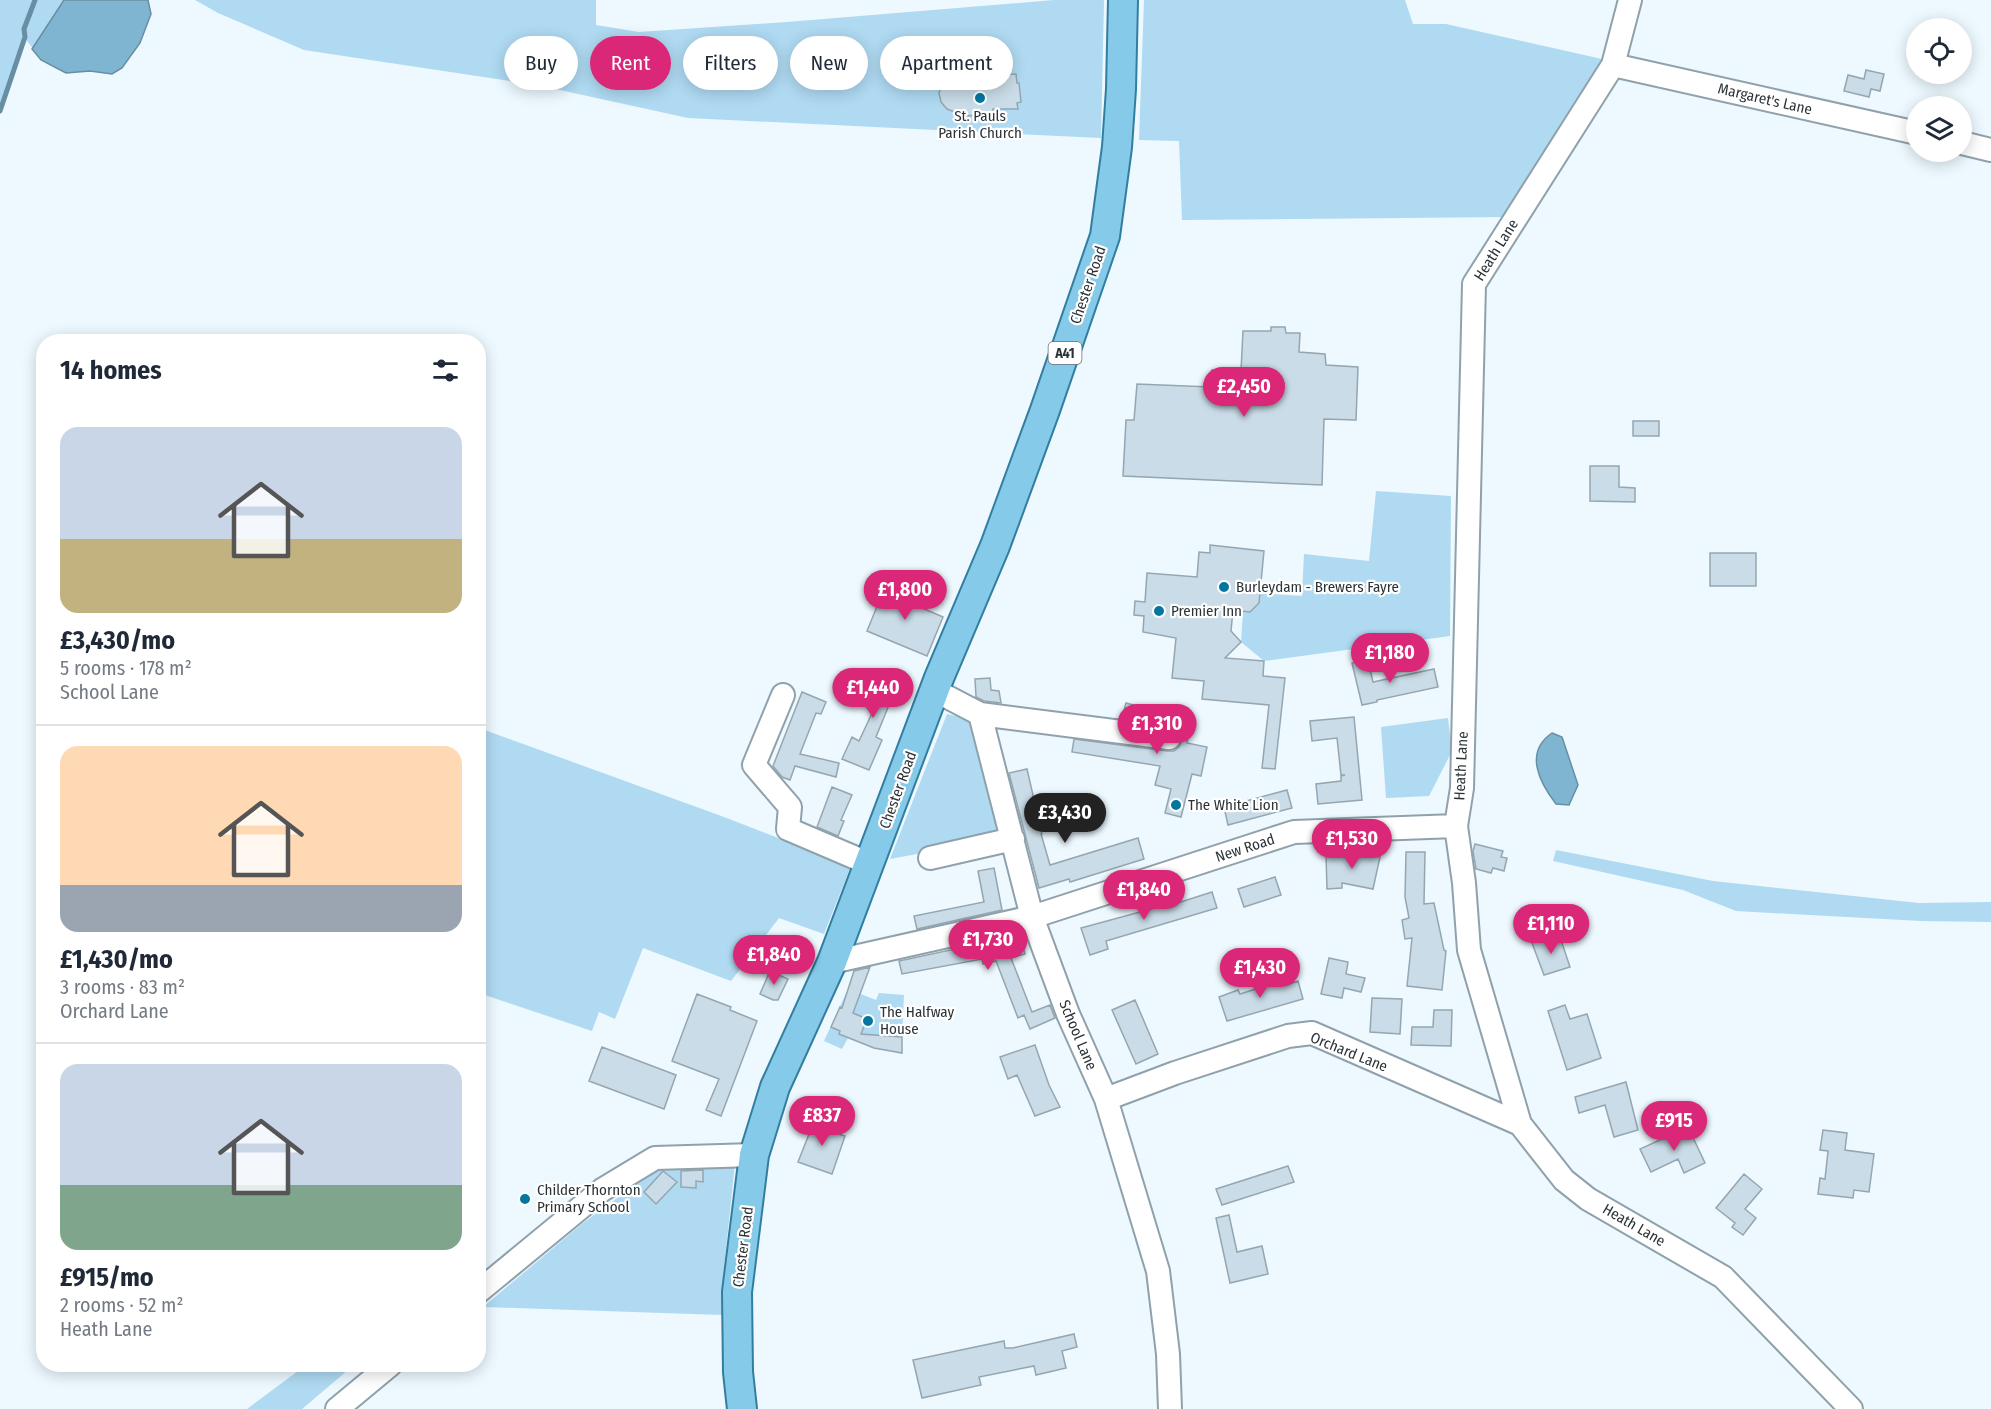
<!DOCTYPE html>
<meta charset="utf-8">
<style>
:root{--surface:#fff;--page:#f6f6f7;--text:#1f2937;--muted:#747a83;--line:#e0e1e3;--accent:#db2777}
body{margin:0;font-family:"Fira Sans Condensed",sans-serif;background:var(--page);color:var(--text);height:100vh;display:flex;flex-direction:column;font-size:22px;white-space:nowrap}
*{box-sizing:border-box;margin:0}
p{font-size:20px;color:var(--muted)}
.icon{flex:none;width:33px;height:33px;fill:none;stroke:currentColor;stroke-width:2;stroke-linecap:round;stroke-linejoin:round}
.map{position:relative;flex:1;overflow:hidden}
.details{position:absolute;left:36px;top:334px;width:450px;height:1038px;display:flex;flex-direction:column;background:var(--surface);border-radius:24px;box-shadow:0 3px 15px #0003}
.details>*{flex:none}
.guide{position:absolute;left:504px;top:36px;width:570px;height:54px;display:flex;gap:12px}
.fabs{position:absolute;left:1906px;top:18px;display:grid;gap:12px}
.fabs a{display:grid;place-items:center;width:66px;height:66px;border-radius:50%;background:var(--surface);box-shadow:0 3px 15px #0003;font-size:30px}
.price{position:absolute;translate:-50% -51px;padding:0 14px;border-radius:21px;background:var(--accent);color:#fff;font-size:20px;line-height:39px;filter:drop-shadow(0 2px 3px #0008)}
.price::after{content:'';position:absolute;left:50%;top:36px;width:18px;height:14px;margin-left:-9px;background:inherit;clip-path:polygon(0 0,100% 0,50% 100%)}
.price.on{background:#222;color:#fff}
ul{padding:0;list-style:none}
li{display:grid;align-content:center;gap:12px;height:318px;padding:0 24px}
li+li{border-top:2px solid var(--line)}
li span{display:grid;place-items:center;height:186px;border-radius:18px;color:#555}
li>.icon{margin-inline-start:auto}
span .icon{width:108px;height:108px;fill:#fffc;stroke-width:1}
li b{font-size:26px}
h2{display:flex;justify-content:space-between;align-items:center;height:72px;padding:0 24px;font-size:26px}
.pill{padding:0 21px;border-radius:27px;background:var(--surface);box-shadow:0 3px 15px #0003;font-size:21px;line-height:54px}
.pill.on{background:var(--accent);color:#fff}
.map>svg:first-child{display:block}
.green{fill:#afdaf2}
.water{fill:#80b5d1;stroke:#678ea3;stroke-width:1.5}
.lines{fill:none;stroke-linecap:round;stroke-linejoin:round}
.stream{stroke:#678ea3;stroke-width:5}
.building{fill:#c9dce7;stroke:#94a6b0;stroke-width:1.5}
.minor-casing{stroke:#8fa1ab;stroke-width:26}
.major-casing{stroke:#327ea1;stroke-width:32}
.minor{stroke:#fff;stroke-width:22}
.major{stroke:#86cae9;stroke-width:28}
.poi-dot{fill:#0476a0;stroke:#fff;stroke-width:2}
.labels{text-anchor:middle;stroke-width:4.5;stroke-linejoin:round;paint-order:stroke}
.shield{fill:#fff;stroke:#6b7073;stroke-width:1.5}
.shield-label{font-size:14px;font-weight:bold;fill:#2c3337}
.street-label{font-size:15px;fill:#2c3337;stroke:#fff}
.poi-label{font-size:15px;fill:#2c3337;stroke:#fff;text-anchor:start}
</style>
<div class="map">
<svg width="1991" height="1409" viewBox="0 0 1991 1409">
<rect width="100%" height="100%" fill="#edf8ff"/>
<!-- green -->
<path class="green" d="M0,0H148L151,14L140,43L122,68L112,74L90,71L66,73L41,60L25,38L0,111Z
M195,0H596V25L639,32L787,22L1054,0H1104L1101,138L688,118L537,85L304,50L218,13Z
M1144,0H1405L1413,24H1446L1602,59L1565,123L1506,217L1182,220L1179,141L1139,140Z
M1376,491L1451,496L1450,636L1264,661L1241,642L1243,611L1250,612L1258,603L1260,593L1302,596L1304,554L1369,561Z
M947,714L974,720L1003,838L890,859Z
M1448,718L1452,751L1429,796L1386,798L1381,727Z
M482,729L724,817L851,866L824,934L779,918L731,981L643,948L615,1019L599,1012L592,1031L479,993L478,738Z
M1556,850L1713,881L1919,903L1991,902V922L1921,921L1736,911L1683,890L1553,861Z
M848,989L876,1000L879,993L904,995L902,1037L881,1035L878,1049L848,1038L842,1049L824,1041Z
M665,1163L735,1164L722,1286V1315L483,1307L583,1223Z
M306,1365H354L302,1409H247Z"/>
<!-- water -->
<path class="water" d="M64,0H148L151,14L140,43L122,68L112,74L90,71L66,73L41,60L32,49Z
M1552,733L1562,737L1578,785L1569,805L1556,804C1539,782 1524,752 1552,733Z"/>
<g class="lines">
<!-- stream -->
<path class="stream" d="M0,111L25,37L24,29L35,0"/>
</g>
<!-- building -->
<path class="building" d="M1866,70L1884,74L1880,91L1871,89L1869,97L1844,91L1848,75L1864,79Z
M1016,74L1017,83H1019L1021,102L1017,103L1018,109H993L992,115L956,116L955,112L947,109L941,102L939,93L942,85L951,78Z
M1271,327H1285L1286,333H1300L1299,352L1325,354L1326,365L1358,367L1356,420L1324,419L1322,485L1123,476L1126,420H1134L1137,384L1211,387L1212,370L1241,371L1243,331H1271Z
M1633,421H1659V436H1633Z
M1590,466H1619V487L1635,488V502L1590,501Z
M1210,545L1264,551L1259,603L1250,612L1233,610L1231,631L1241,642L1225,658L1264,661L1263,676L1285,678L1275,769L1262,768L1269,705L1202,699L1204,681L1172,678L1176,638L1143,632L1144,616L1134,615L1135,601L1145,602L1147,573L1197,577L1199,552L1210,553Z
M1710,553H1756V586H1710Z
M891,584L919,595L915,605L943,617L927,656L867,631L882,594L886,596Z
M1368,660L1373,682L1434,669L1438,687L1377,700V702L1362,705L1352,663Z
M868,670L904,685L897,703L891,700L876,737L882,740L869,770L842,759L852,737L859,741L873,711L867,708L873,693L861,686Z
M990,678L991,690L999,691L1001,703L984,701L976,697L975,679Z
M802,692L826,702L821,714L816,713L800,754L839,763L836,777L795,766L790,780L782,777L773,766Z
M1126,703L1173,716L1174,714L1191,717L1187,743L1207,747L1201,776L1192,774L1181,817L1165,813L1171,789L1155,785L1160,766L1072,752L1074,739L1167,751H1174L1179,747L1182,740V733L1177,727L1122,718Z
M1354,717L1362,800L1318,804L1316,784L1341,781V776L1345,775H1341L1337,738L1312,741L1310,721Z
M1027,769L1042,834H1041L1050,865L1138,838L1144,859L1070,882L1069,879L1039,888L1009,773Z
M832,787L852,795L841,820L844,821L838,836L817,827Z
M1287,790L1292,808L1228,825L1224,807Z
M1475,844L1503,851L1501,857L1507,858L1504,871L1493,868L1491,873L1476,869L1473,851Z
M1406,852H1425L1424,904L1434,903L1444,950L1446,951L1442,990L1407,986L1412,938L1405,939L1402,920L1409,918L1405,897Z
M1360,853L1380,857L1373,889L1342,883V888L1327,889L1326,855Z
M994,868L1002,910L917,929L914,916L984,902L978,871Z
M1275,877L1281,895L1244,907L1238,889Z
M1212,892L1217,908L1106,941L1108,949L1090,955L1081,928L1162,906V908Z
M1559,934L1570,967L1544,975L1532,943Z
M1020,935L1025,954L1011,958L1032,1012L1050,1005L1055,1018L1030,1029L1024,1015L1018,1018L996,961L983,964L982,959L902,974L899,961Z
M1329,958L1348,962L1346,974L1365,978L1361,992L1344,988L1342,998L1321,994Z
M870,967L853,1013L867,1019L861,1034L902,1037V1053L874,1048L839,1034L840,1031L831,1027L840,1007L842,1008L854,971Z
M770,971L788,979L778,1000H773L760,994Z
M1287,979L1289,984L1298,981L1303,999L1227,1021L1219,997L1238,990L1240,994Z
M697,994L731,1007L730,1010L757,1021L721,1116L706,1110L719,1079L672,1061Z
M1372,998L1402,999L1400,1034L1370,1032Z
M1135,1000L1158,1054L1136,1064L1112,1010Z
M1565,1005L1570,1019L1587,1014L1601,1058L1567,1070L1548,1011Z
M1434,1010H1452L1451,1046L1411,1045L1412,1027H1433Z
M1035,1045L1049,1085L1060,1107L1035,1116L1017,1075L1008,1079L1000,1057Z
M602,1047L676,1075L664,1109L589,1081Z
M1626,1082L1638,1130L1614,1137L1605,1105L1579,1113L1575,1097Z
M815,1119L837,1126L835,1133L845,1136L832,1174L798,1162Z
M1688,1127L1705,1163L1684,1173L1678,1159L1651,1172L1640,1149Z
M1823,1130L1847,1133L1845,1150L1874,1154L1869,1192L1854,1190L1853,1198L1818,1194L1820,1178L1825,1179L1828,1151L1820,1150Z
M1288,1166L1294,1182L1222,1205L1216,1189Z
M703,1170V1182L696,1181V1188L681,1187V1171Z
M663,1171L677,1182L656,1204L644,1192Z
M1744,1174L1762,1189L1745,1209L1756,1218L1743,1235L1732,1227L1735,1223L1716,1208Z
M1229,1215L1237,1252L1262,1246L1268,1274L1230,1283L1216,1218Z
M1074,1334L1077,1347L1062,1351L1066,1368L1036,1375L1034,1366L979,1377L981,1385L922,1398L913,1360L1004,1341L1005,1348H1013Z"/>
<g class="lines">
<defs>
<path id="minor" d="M1630,0L1613,65L1474,284L1462,788L1456,826L1464,883L1469,950L1520,1124L1564,1180L1588,1199L1723,1277L1851,1409
M1613,65L1917,133
M1962,143L1991,150
M934,690L980,714L1032,917L1068,1014L1106,1099L1158,1271L1168,1354L1170,1409
M783,695L754,765L790,807L788,829L870,864
M980,714L1169,738
M930,858L1013,839
M832,962L1032,917L1294,832L1456,826
M1106,1099L1175,1073L1288,1036L1312,1033L1520,1124
M478,1292L602,1190L655,1158L754,1155
M337,1409L390,1365"/>
<path id="major" d="M742,1409L738,1372L737,1292L754,1155L775,1087L832,962L939,678L995,546L1045,410L1105,236L1117,147L1121,89L1123,0"/>
</defs>
<!-- minor casing -->
<use href="#minor" class="minor-casing"/>
<!-- major casing -->
<use href="#major" class="major-casing"/>
<!-- minor -->
<use href="#minor" class="minor"/>
<!-- major -->
<use href="#major" class="major"/>
</g>
<!-- markers -->
<g class="poi-dot">
<circle cx="980" cy="98" r="6"/>
<circle cx="1224" cy="587" r="6"/>
<circle cx="1159" cy="611" r="6"/>
<circle cx="1176" cy="805" r="6"/>
<circle cx="868" cy="1021" r="6"/>
<circle cx="525" cy="1199" r="6"/>
</g>
<g class="labels">
<!-- shield labels -->
<rect class="shield" x="1048.5" y="342" width="33" height="22" rx="4.5"/>
<g class="shield-label">
<text x="1065" y="358">A41</text>
</g>
<!-- street labels -->
<g class="street-label">
<text transform="translate(1765 99) rotate(13)" y="5">Margaret's Lane</text>
<text transform="translate(1496 250) rotate(-58)" y="5">Heath Lane</text>
<text transform="translate(1088 285) rotate(-71)" y="5">Chester Road</text>
<text transform="translate(1461 766) rotate(-87)" y="5">Heath Lane</text>
<text transform="translate(898 790) rotate(-70)" y="5">Chester Road</text>
<text transform="translate(1245 848) rotate(-18)" y="5">New Road</text>
<text transform="translate(1078 1035) rotate(67)" y="5">School Lane</text>
<text transform="translate(1349 1052) rotate(22)" y="5">Orchard Lane</text>
<text transform="translate(1634 1225) rotate(30)" y="5">Heath Lane</text>
<text transform="translate(743 1247) rotate(-83)" y="5">Chester Road</text>
</g>
<!-- poi labels -->
<g class="poi-label">
<text x="980" y="121" text-anchor="middle">St. Pauls<tspan x="980" dy="17">Parish Church</tspan></text>
<text x="1236" y="592">Burleydam - Brewers Fayre</text>
<text x="1171" y="616">Premier Inn</text>
<text x="1188" y="810">The White Lion</text>
<text x="880" y="1017">The Halfway<tspan x="880" dy="17">House</tspan></text>
<text x="537" y="1195">Childer Thornton<tspan x="537" dy="17">Primary School</tspan></text>
</g>
</g>
</svg>
<div class="fabs">
<a><svg class="icon" aria-label="locate" viewBox="0 0 24 24"><circle cx="12" cy="12" r="6"/><path d="M12 2v4M12 18v4M2 12h4M18 12h4"/></svg></a>
<a><svg class="icon" aria-label="layers" viewBox="0 0 24 24"><path d="M12 4l9 5-9 5-9-5zM3 14l9 5 9-5"/></svg></a>
</div>
<b class="price" style="left:1244px;top:418px">£2,450</b>
<b class="price" style="left:905px;top:621px">£1,800</b>
<b class="price" style="left:1390px;top:684px">£1,180</b>
<b class="price" style="left:873px;top:719px">£1,440</b>
<b class="price" style="left:1157px;top:755px">£1,310</b>
<b class="price on" style="left:1065px;top:844px">£3,430</b>
<b class="price" style="left:1352px;top:870px">£1,530</b>
<b class="price" style="left:1144px;top:921px">£1,840</b>
<b class="price" style="left:1551px;top:955px">£1,110</b>
<b class="price" style="left:988px;top:971px">£1,730</b>
<b class="price" style="left:774px;top:986px">£1,840</b>
<b class="price" style="left:1260px;top:999px">£1,430</b>
<b class="price" style="left:822px;top:1147px">£837</b>
<b class="price" style="left:1674px;top:1152px">£915</b>
<div class="guide">
<a class="pill">Buy</a>
<a class="pill on">Rent</a>
<a class="pill">Filters</a>
<a class="pill">New</a>
<a class="pill">Apartment</a>
</div>
<section class="details">
<h2>14 homes<svg class="icon" aria-label="filters" viewBox="0 0 24 24"><path d="M4 7h16M4 17h16"/><circle cx="9" cy="7" r="2"/><circle cx="15" cy="17" r="2"/></svg></h2>
<ul>
<li><span style="background:linear-gradient(#c9d6e8 60%,#c2b280 0)"><svg class="icon" aria-label="home" viewBox="0 0 24 24"><path d="M3 11l9-7 9 7M6 9v11h12V9"/></svg></span><div><b>£3,430/mo</b><p>5 rooms · 178 m²</p><p>School Lane</p></div></li>
<li><span style="background:linear-gradient(#ffd9b3 75%,#9aa5b1 0)"><svg class="icon" aria-label="home" viewBox="0 0 24 24"><path d="M3 11l9-7 9 7M6 9v11h12V9"/></svg></span><div><b>£1,430/mo</b><p>3 rooms · 83 m²</p><p>Orchard Lane</p></div></li>
<li><span style="background:linear-gradient(#c9d6e8 65%,#7fa58c 0)"><svg class="icon" aria-label="home" viewBox="0 0 24 24"><path d="M3 11l9-7 9 7M6 9v11h12V9"/></svg></span><div><b>£915/mo</b><p>2 rooms · 52 m²</p><p>Heath Lane</p></div></li>
</ul>
</section>
</div>
